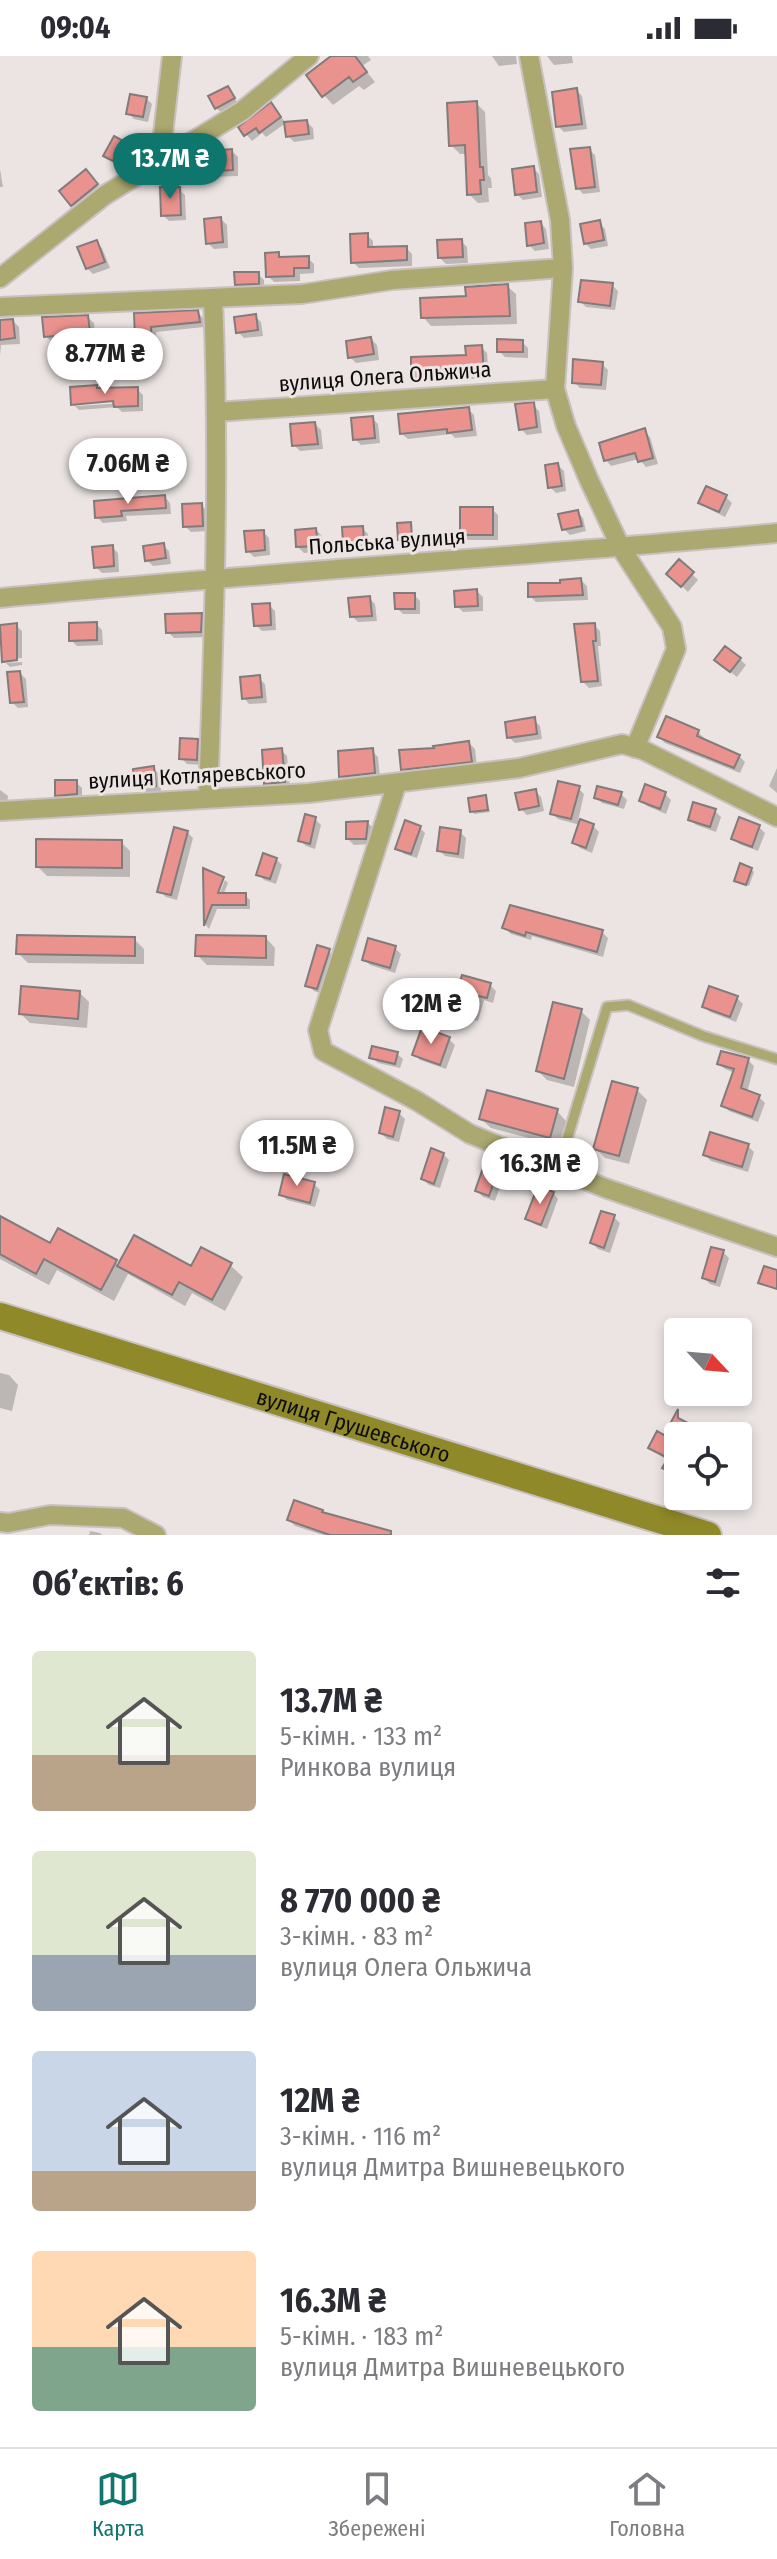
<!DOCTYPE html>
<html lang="uk">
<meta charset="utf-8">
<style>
:root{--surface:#fff;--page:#f2f2f3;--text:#2b2b33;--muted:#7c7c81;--line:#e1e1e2;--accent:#0f766e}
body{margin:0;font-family:"Fira Sans Condensed",sans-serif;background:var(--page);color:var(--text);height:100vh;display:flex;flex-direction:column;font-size:30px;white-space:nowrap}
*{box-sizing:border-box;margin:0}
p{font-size:26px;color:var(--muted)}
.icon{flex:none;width:44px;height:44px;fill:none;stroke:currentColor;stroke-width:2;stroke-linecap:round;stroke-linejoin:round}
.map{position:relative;height:1479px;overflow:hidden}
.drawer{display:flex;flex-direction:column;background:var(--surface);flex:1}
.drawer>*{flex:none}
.needle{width:52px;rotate:116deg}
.fabs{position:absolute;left:664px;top:1262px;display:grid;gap:16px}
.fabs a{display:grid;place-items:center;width:88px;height:88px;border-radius:8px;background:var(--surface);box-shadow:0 4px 12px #0003;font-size:40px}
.price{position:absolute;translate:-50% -68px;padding:0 18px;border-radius:28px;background:#fff;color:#222;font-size:26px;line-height:52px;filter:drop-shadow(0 2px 4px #0008)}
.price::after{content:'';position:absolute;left:50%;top:48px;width:24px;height:18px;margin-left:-12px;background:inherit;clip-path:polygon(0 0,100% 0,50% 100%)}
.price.selected{background:var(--accent);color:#fff}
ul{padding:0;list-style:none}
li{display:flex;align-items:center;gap:24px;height:200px;padding:0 32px}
li span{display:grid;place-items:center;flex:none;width:224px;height:160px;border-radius:8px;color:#555}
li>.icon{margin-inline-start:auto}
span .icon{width:96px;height:96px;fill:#fffc;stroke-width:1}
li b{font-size:34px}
h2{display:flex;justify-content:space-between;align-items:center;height:96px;padding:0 32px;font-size:34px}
.status{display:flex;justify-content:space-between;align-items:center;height:56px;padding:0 40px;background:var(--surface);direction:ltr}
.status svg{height:22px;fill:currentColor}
.menu{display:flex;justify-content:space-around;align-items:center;height:112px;border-top:2px solid var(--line);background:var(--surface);font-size:22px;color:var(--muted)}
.menu a{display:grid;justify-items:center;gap:4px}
.menu .selected{color:var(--accent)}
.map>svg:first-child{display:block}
.shadow{fill:#0003;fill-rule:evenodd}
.building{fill:#ea928d;stroke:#827b7b;stroke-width:2}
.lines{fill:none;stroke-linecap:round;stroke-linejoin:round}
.service-casing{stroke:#c8c1c0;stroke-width:13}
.minor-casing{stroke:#c8c1c0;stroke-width:22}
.secondary-casing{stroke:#c8c1c0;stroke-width:30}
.service{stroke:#aba870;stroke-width:9}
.minor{stroke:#aba870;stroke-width:18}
.secondary{stroke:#8f8929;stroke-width:26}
.labels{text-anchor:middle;stroke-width:6;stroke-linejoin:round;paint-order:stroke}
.street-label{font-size:22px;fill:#0e0c0b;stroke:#ebe4e2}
</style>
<div class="status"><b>09:04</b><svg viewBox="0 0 49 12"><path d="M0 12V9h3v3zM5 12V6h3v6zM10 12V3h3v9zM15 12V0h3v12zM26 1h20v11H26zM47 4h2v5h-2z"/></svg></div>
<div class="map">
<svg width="777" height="1479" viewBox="0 0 777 1479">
<rect width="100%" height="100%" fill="#ebe4e2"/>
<!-- shadow -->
<path class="shadow" d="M334,0H368L371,4L362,10L375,26L364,34L359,30L333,49L324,39Z
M492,0H516L517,8L499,10Z
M547,0H572L573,7L554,9Z
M228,32L239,49L222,57L216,52Z
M576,34L582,40L587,73L564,76L558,70Z
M146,42L152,48L148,66L134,63L128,57Z
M476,47L485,56L488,119L491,122L492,132H488L489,146L478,147L469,138L467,98H460L451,89Z
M271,49L286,67L266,81L262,77L252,85L241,72Z
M307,66L313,72L314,83L294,86L288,80Z
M126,89L132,95L125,112L106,100Z
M589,93L595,99L600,136L583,138L578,132Z
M232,95L238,101V120L208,121L202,115Z
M533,112L539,118L542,141L523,144L517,138Z
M0,113L3,131H0Z
M92,122L102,135L78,155L72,149Z
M179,133L185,139L186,164L169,165L163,159Z
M221,163L227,169L228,192L214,193L208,187Z
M541,167L546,173L549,193L535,195L529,189Z
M599,167L605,173L608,190L591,193L585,187Z
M367,179L373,185V193L406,192L412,198V210L359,212L353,206Z
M461,185L467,191L468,207L446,208L440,202Z
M96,186L102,192L110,212L93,218L87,212Z
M278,198L283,203L308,202L314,208V217L300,218V225L274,226L268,220Z
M258,218L264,224V233L243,234L237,228Z
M612,229L618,235L615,254L586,251L580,245Z
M507,230L516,238L517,268L431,270L423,261L468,242Z
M198,257L204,263V271L156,276L158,314L144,315L138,309L136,259Z
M255,260L261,266L263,280L244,282L238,276Z
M87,261L94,267L95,282L52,286L46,280Z
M13,265L19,271L20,288L1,289L0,300V266Z
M371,283L377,289L379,304L356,307L350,301Z
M522,286L528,292V302L505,301L499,295Z
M481,291L487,297L489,322L419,326L413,320L468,301Z
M602,308L608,314L606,334L580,332L574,326Z
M72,333H137L143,339V355L122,356L117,351L79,354L73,348ZM123,343L124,347L76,350V346Z
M533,349L539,355L542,377L527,379L521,373Z
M468,353L474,359L477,380L455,382L451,378L408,383L402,378Z
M372,362L378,368L380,387L361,389L355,383Z
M315,368L321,374L323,393L300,395L294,389Z
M644,375L650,381L658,408L646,411L639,403L611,410L606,404Z
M558,409L564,415L566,435L556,437L550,431Z
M165,441L170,447L171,458L126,460L127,465L103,467L97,461Z
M726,441L732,447L725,461L707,452L701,446Z
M201,449L207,455L208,475L191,476L185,470Z
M492,453L498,459V484H468L462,478Z
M577,456L583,462L586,475L570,479L564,473Z
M410,468L413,485L402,486L400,483Z
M362,472L368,478L369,492L351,493L345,487Z
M316,474L322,480L323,495L304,497L298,491Z
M263,476L269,482L270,499L254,501L248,495Z
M163,489L169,495L171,508L153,510L147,504Z
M112,491L118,497L119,516L102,517L96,511Z
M680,506L698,524L688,536L669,518Z
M581,524L587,530L588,544L536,546L530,540Z
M477,535L483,541V555L463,556L457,550Z
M414,539L420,545V558H403L397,552Z
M369,542L375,548L377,565L358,566L352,560Z
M269,549L275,555L276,574L262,575L256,569Z
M201,559L207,565V581L174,582L168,576Z
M96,568L102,574L103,589L77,590L71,584Z
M16,569L22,575V602L6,603V607L22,606V609L10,611L4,605L0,571Z
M594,569L600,575L601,590H598L602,630L589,632L583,626Z
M740,603L746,609L737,621L723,610Z
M20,617L26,623L28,651L18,652L12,646Z
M259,622L265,628L267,647L249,648L244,642Z
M534,664L540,670L542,683L515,687L509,681Z
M698,676L704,682L703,685L739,700L745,706L740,717L665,687L659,681Z
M197,685L203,691V709L187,708L181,702Z
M469,687L475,693L477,711L409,719L403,713L436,694Z
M281,694L287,700L290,732L272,733L266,727Z
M372,695L378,701L380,722L347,726L341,720Z
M777,712V737L769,730Z
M154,713L160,719L161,736L143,738L137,732Z
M76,726L82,732V744L63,745L57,739Z
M578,732L584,738L578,765L593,770L599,776L592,797L580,792L574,786L580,769L558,763L552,757Z
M0,734L8,740L7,748H0Z
M535,735L541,741L544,755L527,759L521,753Z
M621,738L627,744L624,753L602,747L596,741Z
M665,738L671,744L666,758L647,750L641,744Z
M486,741L490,756L474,758L472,755Z
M715,755L721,761L716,776L696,769L690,764Z
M315,763L321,769L315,793L306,790L300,784Z
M368,767L374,773L372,788L354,789L348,783Z
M419,771L425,777L417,802L404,798L398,792Z
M759,771L765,777L758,795L739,788L733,782Z
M187,776L193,782L177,844L166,841L160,835Z
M460,776L466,782L464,803L445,800L439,794Z
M121,786L130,795V821L47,820L38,811Z
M276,803L282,809L276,828L264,824L259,818Z
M751,813L754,816L749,830L736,824Z
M205,815L212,845L216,847L225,824L228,827L223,839H245L250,844V853H217L209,873L206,869Z
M505,872L602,876L608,882L603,901L532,880L531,884L511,878Z
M266,882L275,892L274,910L207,909L197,899Z
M134,883L144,893V908L28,907L18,897Z
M395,892L401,898L395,917L370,909L364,903Z
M328,895L334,901L323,938L314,935L308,929Z
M490,929L496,935L493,947L484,944L478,965L456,959L450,953Z
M79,936L89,946L87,972L30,967L21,958Z
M737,942L743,948L736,966L710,956L704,950Z
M581,955L590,964L574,1031L547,1024L538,1015Z
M449,983L455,989L446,1013L420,1004L414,998Z
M722,997L748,1004L754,1010L747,1037L759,1041L765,1047L758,1066L729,1055L723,1049L735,1017L725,1013L719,1008Z
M397,998L403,1003L400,1012L378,1007L372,1001Z
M613,1027L637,1034L647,1044L629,1108L605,1102L595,1092Z
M557,1055L566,1065L559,1090L491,1072L481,1063Z
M399,1057L405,1063L399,1086L387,1083L381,1077Z
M748,1090L754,1096L748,1116L711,1105L705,1099Z
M443,1098L449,1104L440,1132L429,1129L423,1123Z
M496,1119L502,1125L495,1145L483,1141L477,1135Z
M314,1128L320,1134L315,1151L287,1144L281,1138Z
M553,1137L558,1143L547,1173L534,1168L528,1162Z
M614,1161L620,1167L610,1197L598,1193L592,1187Z
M0,1162L51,1190L115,1206L119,1210L192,1213L230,1209L243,1221L225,1255L192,1237L185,1250L128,1218L114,1245L57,1214L49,1229L0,1203Z
M723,1196L729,1202L720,1231L710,1228L704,1222Z
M0,1317L9,1319L18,1329L12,1355L0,1352Z
M675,1363L705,1380H678V1423L665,1412L668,1405L650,1392L665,1382Z
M322,1456L325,1459L377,1479H323L295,1470L289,1464Z
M90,1475L100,1477L102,1479H89Z"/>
<!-- building -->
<path class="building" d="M331,0H355L367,16L353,26L349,21L322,41L306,19Z
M228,30L235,42L215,53L208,40Z
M577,32L582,68L556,71L552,36Z
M130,38L147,41L143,61L126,58Z
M477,45L480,111H483L484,124H480L481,138L467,139L465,89L449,90L447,47Z
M271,46L281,61L259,77L256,72L244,80L238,71Z
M307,64L309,78L286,81L284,66Z
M114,80L127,87L119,108L103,100Z
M590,91L595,131L576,133L570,93Z
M232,93L233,114L200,116L199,96Z
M534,110L537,136L515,139L512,113Z
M86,113L98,128L71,150L59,135Z
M160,131H180L181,159L161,160Z
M221,161L223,186L206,188L204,163Z
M600,164L604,184L584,188L580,168Z
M541,165L544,187L527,190L525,167Z
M368,177V191L407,190V204L351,207L350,178Z
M462,183L463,201L438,202L437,184Z
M97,184L105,206L86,213L77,191Z
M279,196V201L309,200V212H294V220L266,221L265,197Z
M234,216H259V228L235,229Z
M581,224L613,227L610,250L578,246Z
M508,228L510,260L421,262L420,242L466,240L465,231Z
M198,254L200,266L151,271L153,309L136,310L134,257Z
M256,258L258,274L236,277L234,261Z
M88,259L90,277L44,281L42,261Z
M13,263L15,282L0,284V264Z
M371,281L374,298L348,302L346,285Z
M497,283L523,284V296H497Z
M482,289L484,317L411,321V301L466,299L465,290Z
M573,303L603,306L601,329L572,327Z
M97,329V332L138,331V350L114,351L113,345L71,349L70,331Z
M534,346L537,371L519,374L515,348Z
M469,351L472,374L447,377V373L400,378L398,358Z
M373,360L375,382L353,384L351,362Z
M315,366L318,388L292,390L290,368Z
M645,372L653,402L638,406L635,397L604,405L599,387Z
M558,407L562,430L548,432L545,409Z
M706,430L727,439L719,456L698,447Z
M165,439L166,452L121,455L122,460L95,462L94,445Z
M202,447L203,470L183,471L182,448Z
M460,451H493V479H460Z
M578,454L582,470L562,474L558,458Z
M411,466L412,483L398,484L397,467Z
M363,470L364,486L343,488L342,471Z
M316,472L318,490L296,491L295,474Z
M264,474L265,494L246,496L244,475Z
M164,487L166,502L145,505L143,490Z
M113,489L114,510L94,512L92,491Z
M679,503L694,516L681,531L666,518Z
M581,522L583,539L528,541V527H560V524Z
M477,533L478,550L455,551L454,535Z
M394,537H415V553H395Z
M370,540L372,560L350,561L348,542Z
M270,547L271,569L254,570L252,548Z
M202,557L201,576L166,577L165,558Z
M97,566V584L69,585V567Z
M17,567V604L2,606L0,569Z
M595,567L596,585H593L598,625L581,626L574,568Z
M725,590L741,602L730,616L714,604Z
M20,615L24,646L10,647L7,616Z
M260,619L262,641L242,643L240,621Z
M666,660L699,674L697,680L740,699L734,712L657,681Z
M535,661L537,678L507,682L505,666Z
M180,682L198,683L197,704L179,703Z
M469,685L472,706L401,714L399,694L434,692L433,690Z
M282,692L285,726L264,728L262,694Z
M373,692L375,717L339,721L338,695Z
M154,710L156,730L135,732L133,713Z
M55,724H77V738L55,740Z
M558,725L580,730L571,763L550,758Z
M645,728L666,736L660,753L639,745Z
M597,730L622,736L618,749L594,742Z
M536,733L539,750L519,754L515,737Z
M486,739L488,754L470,756L468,742Z
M693,746L716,753L710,771L688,764Z
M305,758L316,761L310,788L298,785Z
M739,761L760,769L752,791L731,783Z
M580,763L594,768L586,792L572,787Z
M405,764L421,770L411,798L395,793Z
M368,765L366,783H346V766Z
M174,771L188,775L171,839L157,836Z
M440,771L461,774L458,798L437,795Z
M36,783L122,784V812L36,811Z
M263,797L277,802L270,823L256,819Z
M740,807L752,812L746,829L734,825Z
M203,812L224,821L218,837H246V849H212L204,870Z
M510,849L603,874L597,896L526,876L525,880L502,872Z
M17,879L135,881V900L16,898Z
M196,879L266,880V902L195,900Z
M368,882L396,890L390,912L362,904Z
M317,889L330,893L317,933L305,930Z
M462,919L491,927L487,942L478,940L472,960L448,953L452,941L455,942Z
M21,930L80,935L78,963L19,958Z
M709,930L738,940L730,961L702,951Z
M553,946L582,953L564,1023L536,1015Z
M422,971L450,981L440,1009L412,999Z
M372,990L398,996L395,1008L369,1002Z
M721,995L749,1002L741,1032L760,1039L752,1061L721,1050L734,1013L717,1008Z
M612,1025L638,1032L619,1100L593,1093Z
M487,1034L558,1053L550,1082L479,1063Z
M385,1051L400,1055L393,1081L379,1077Z
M710,1076L749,1088L742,1111L703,1099Z
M431,1092L444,1097L434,1128L421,1123Z
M483,1112L497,1117L489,1140L475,1135Z
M284,1118L315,1126L310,1147L279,1139Z
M538,1130L554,1136L541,1169L525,1163Z
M601,1155L615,1159L604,1192L590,1187Z
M0,1160L50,1187L58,1172L117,1204L101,1234L44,1203L36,1218L0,1198Z
M134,1179L191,1210L201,1191L232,1207L212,1244L179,1226L172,1239L117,1210Z
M711,1191L724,1194L715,1226L702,1222Z
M764,1210L777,1214V1233L758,1227Z
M678,1353V1362L713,1380H678V1420L662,1412L668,1402L648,1392L657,1375L664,1379Z
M294,1444L323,1454L322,1456L391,1475V1479H330L287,1464Z"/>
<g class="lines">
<defs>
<path id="service" d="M558,1113L607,951L628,949L703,980L777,1003"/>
<path id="minor" d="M529,0L560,164L563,212L555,333L566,370L589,424L621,492L672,571L676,593L635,692
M160,105L172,0
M0,222L105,139L242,55L309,0
M0,251L302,238L392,224L563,212
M217,356L555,333
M0,542C259,517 518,501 777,477
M397,727L318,974L323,995L417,1045L470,1078L605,1132L777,1191
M208,743C214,576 220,410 213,243
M0,755L309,737L519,712L622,688L643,694L777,761
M0,1466L8,1467L50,1459L123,1462L156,1479"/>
<g id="secondary">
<path id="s1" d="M0,1260L708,1479"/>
</g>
</defs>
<!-- service casing -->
<use href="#service" class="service-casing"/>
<!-- minor casing -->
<use href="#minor" class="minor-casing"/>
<!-- secondary casing -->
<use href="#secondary" class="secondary-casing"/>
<!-- service -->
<use href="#service" class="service"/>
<!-- minor -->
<use href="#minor" class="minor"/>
<!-- secondary -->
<use href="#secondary" class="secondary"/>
</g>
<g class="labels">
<!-- street labels -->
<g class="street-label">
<text transform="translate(385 320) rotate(-4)" y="8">вулиця Олега Ольжича</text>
<text transform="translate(387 485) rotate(-4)" y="8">Польська вулиця</text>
<text transform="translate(197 719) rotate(-3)" y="8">вулиця Котляревського</text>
<text dy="8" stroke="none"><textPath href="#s1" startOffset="370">вулиця Грушевського</textPath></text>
</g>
</g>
</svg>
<div class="fabs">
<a><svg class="needle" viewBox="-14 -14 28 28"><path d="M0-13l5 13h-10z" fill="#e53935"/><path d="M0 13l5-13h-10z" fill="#7c7c81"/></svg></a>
<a><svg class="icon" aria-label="locate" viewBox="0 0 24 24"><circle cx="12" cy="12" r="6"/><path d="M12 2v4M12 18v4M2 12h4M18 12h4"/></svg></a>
</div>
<b class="price selected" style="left:170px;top:145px">13.7M ₴</b>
<b class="price" style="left:105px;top:340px">8.77M ₴</b>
<b class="price" style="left:128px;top:450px">7.06M ₴</b>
<b class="price" style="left:431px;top:990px">12M ₴</b>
<b class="price" style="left:297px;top:1132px">11.5M ₴</b>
<b class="price" style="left:540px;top:1150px">16.3M ₴</b>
</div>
<section class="drawer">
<h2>Об’єктів: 6<svg class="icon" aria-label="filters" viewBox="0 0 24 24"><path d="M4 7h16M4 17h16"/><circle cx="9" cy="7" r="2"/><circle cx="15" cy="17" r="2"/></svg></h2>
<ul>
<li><span style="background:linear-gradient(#dfe7d0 65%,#b9a48a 0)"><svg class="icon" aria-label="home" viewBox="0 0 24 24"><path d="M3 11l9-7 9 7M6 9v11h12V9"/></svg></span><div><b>13.7M ₴</b><p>5-кімн. · 133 m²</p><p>Ринкова вулиця</p></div></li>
<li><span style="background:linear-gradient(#dfe7d0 65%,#9aa5b1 0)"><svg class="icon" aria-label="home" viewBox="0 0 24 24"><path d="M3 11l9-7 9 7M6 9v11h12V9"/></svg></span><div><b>8 770 000 ₴</b><p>3-кімн. · 83 m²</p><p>вулиця Олега Ольжича</p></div></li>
<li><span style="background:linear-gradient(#c9d6e8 75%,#b9a48a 0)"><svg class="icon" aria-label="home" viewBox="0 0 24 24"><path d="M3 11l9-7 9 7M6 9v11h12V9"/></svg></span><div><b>12M ₴</b><p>3-кімн. · 116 m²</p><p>вулиця Дмитра Вишневецького</p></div></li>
<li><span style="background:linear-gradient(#ffd9b3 60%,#7fa58c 0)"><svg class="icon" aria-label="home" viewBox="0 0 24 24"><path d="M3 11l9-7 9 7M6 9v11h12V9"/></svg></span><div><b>16.3M ₴</b><p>5-кімн. · 183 m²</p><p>вулиця Дмитра Вишневецького</p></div></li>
</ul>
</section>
<nav class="menu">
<a class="selected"><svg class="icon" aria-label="map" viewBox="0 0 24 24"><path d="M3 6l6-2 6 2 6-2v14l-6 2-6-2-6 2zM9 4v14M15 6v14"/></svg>Карта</a>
<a><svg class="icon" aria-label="saved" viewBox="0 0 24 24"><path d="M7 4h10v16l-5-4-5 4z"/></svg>Збережені</a>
<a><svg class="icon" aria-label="home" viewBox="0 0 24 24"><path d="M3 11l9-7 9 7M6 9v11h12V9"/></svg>Головна</a>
</nav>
